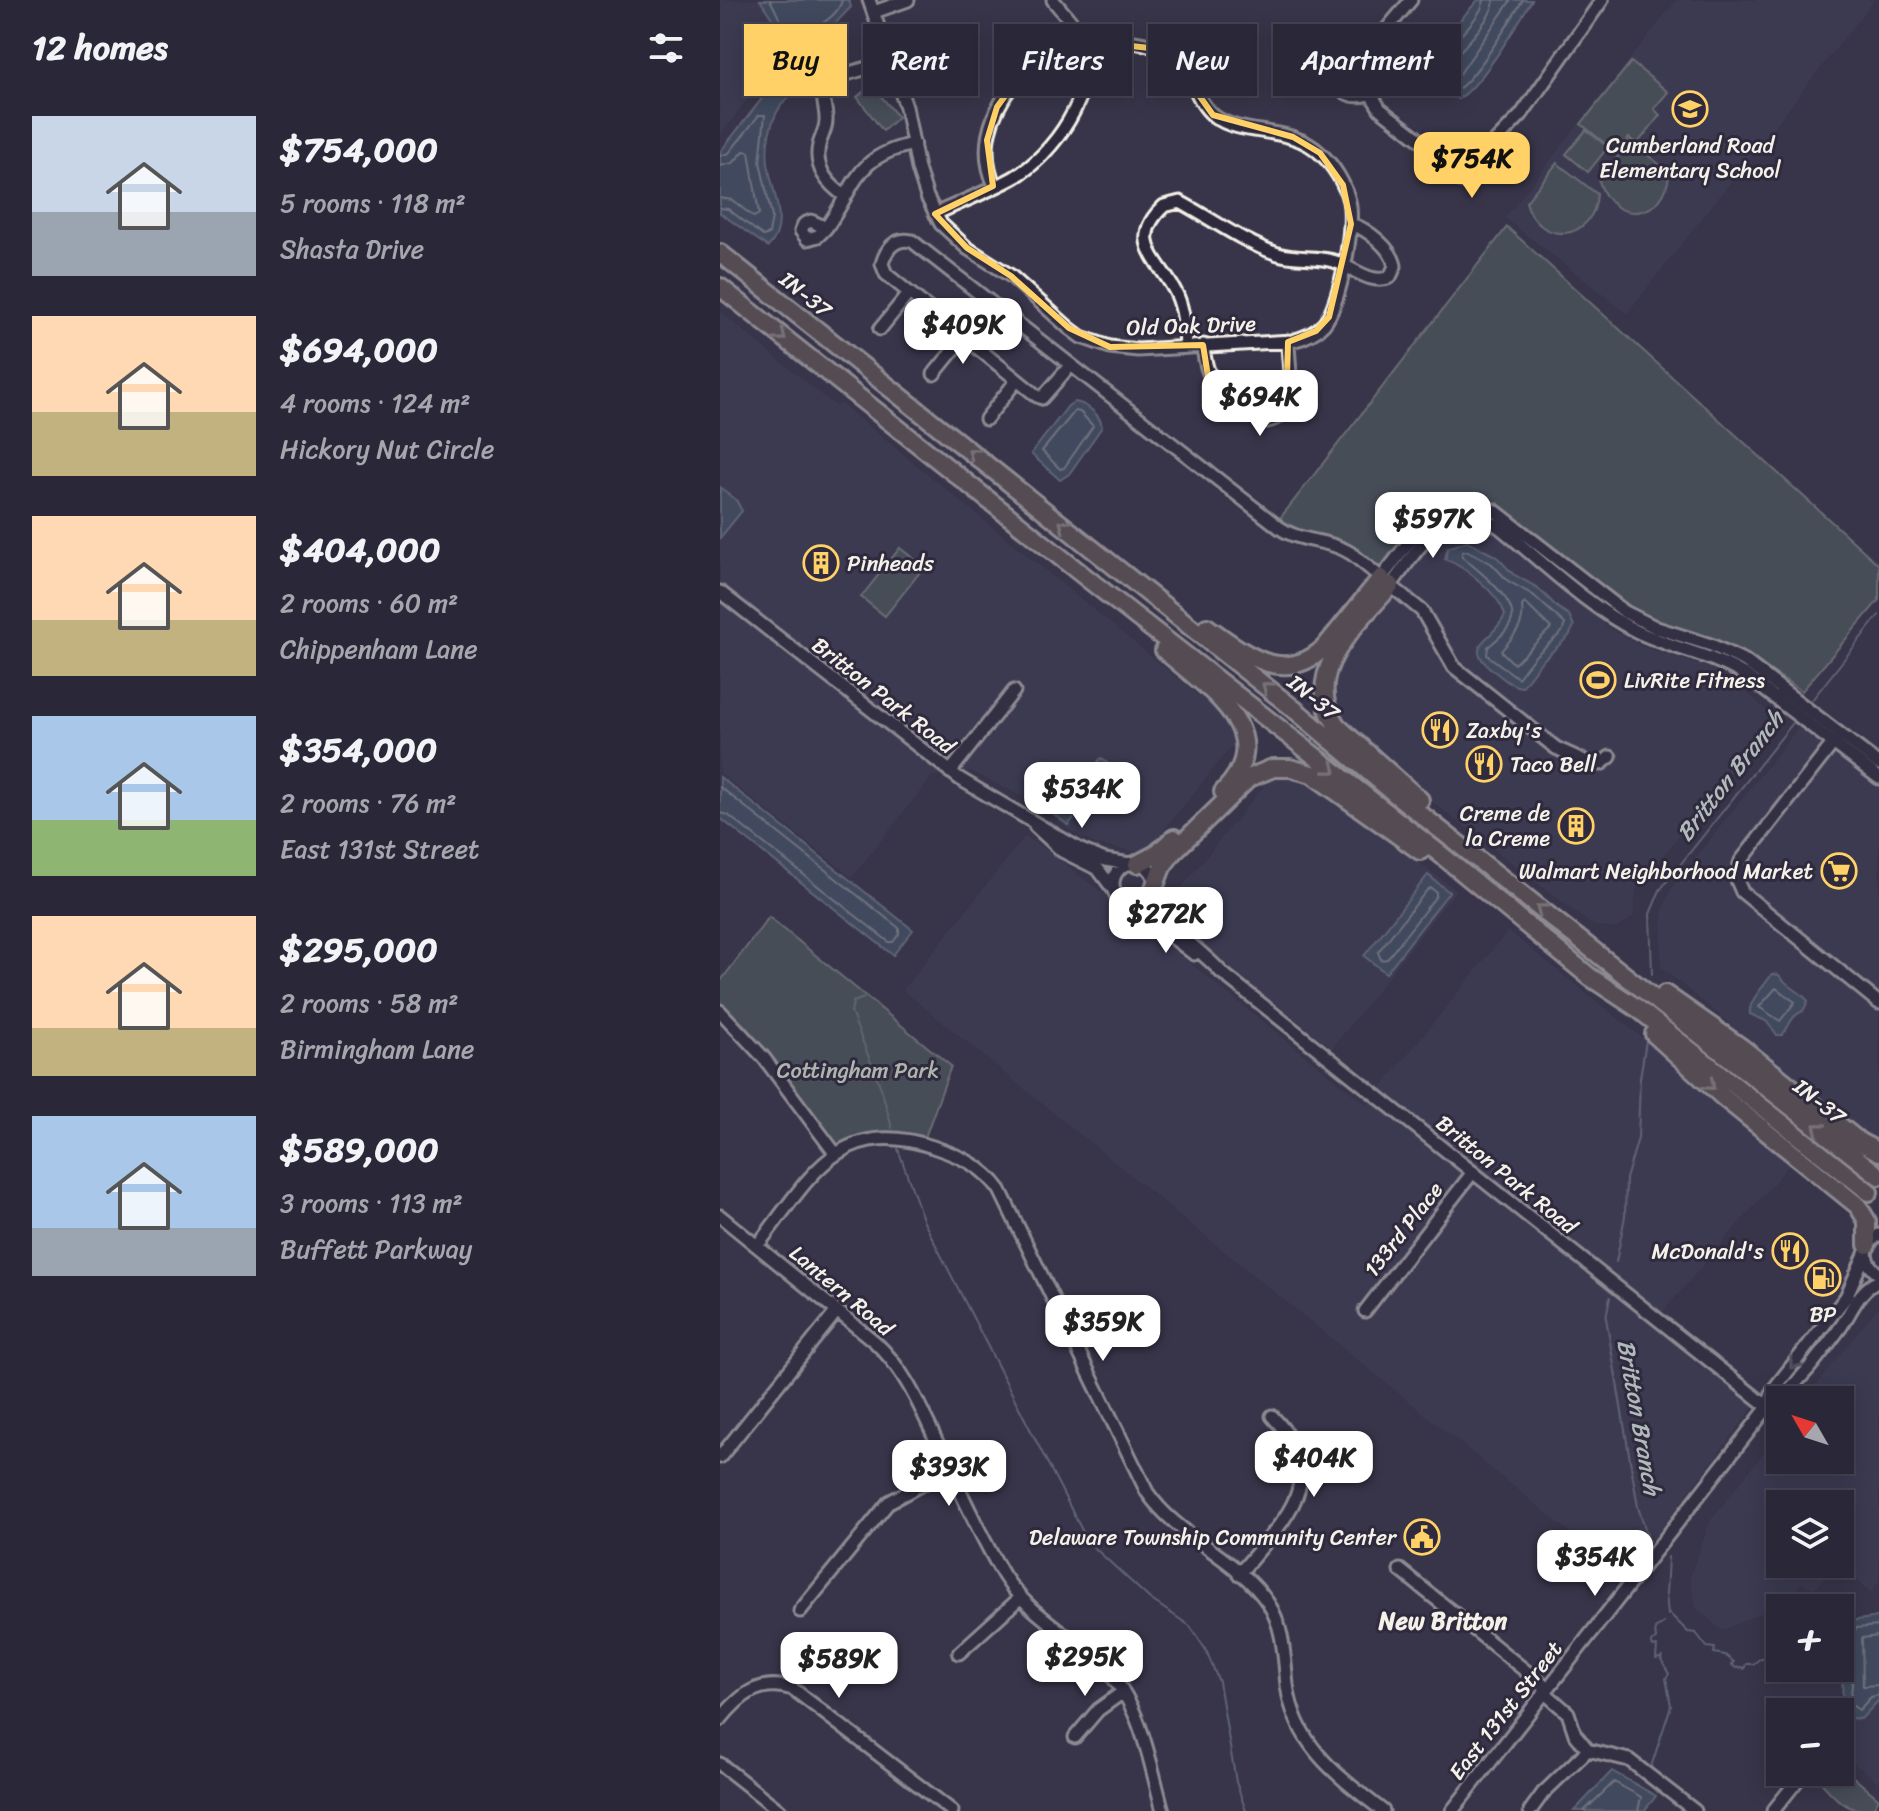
<!DOCTYPE html>
<meta charset="utf-8">
<style>
:root{--surface:#2a2838;--page:#323040;--text:#f1f3f6;--muted:#a5a6ae;--line:#464453;--accent:#ffd166}
body{margin:0;font-family:Sriracha,sans-serif;background:var(--page);color:var(--text);height:100vh;display:flex;flex-direction:column;font-size:30px;white-space:nowrap}
*{box-sizing:border-box;margin:0}
p{font-size:26px;color:var(--muted)}
.icon{flex:none;width:44px;height:44px;fill:none;stroke:currentColor;stroke-width:2;stroke-linecap:round;stroke-linejoin:round}
.map{position:relative;flex:1;overflow:hidden}
.sheet{display:flex;flex-direction:column;background:var(--surface);width:720px}
.sheet>*{flex:none}
.top-card{position:absolute;left:24px;top:24px;width:760px;height:72px;display:flex;gap:16px}
.needle{width:52px;rotate:309deg}
.controls{position:absolute;left:1046px;top:1386px;display:grid;gap:16px}
.controls a{display:grid;place-items:center;width:88px;height:88px;border-radius:0px;background:var(--surface);box-shadow:0 4px 20px #0003,0 0 0 2px var(--line);font-size:40px}
.price{position:absolute;translate:-50% -68px;padding:0 18px;border-radius:16px;background:#fff;color:#222;font-size:26px;line-height:52px;filter:drop-shadow(0 2px 4px #0008)}
.price::after{content:'';position:absolute;left:50%;top:48px;width:24px;height:18px;margin-left:-12px;background:inherit;clip-path:polygon(0 0,100% 0,50% 100%)}
.price.active{background:var(--accent);color:#111}
ul{padding:0;list-style:none}
li{display:flex;align-items:center;gap:24px;height:200px;padding:0 32px}
li span{display:grid;place-items:center;flex:none;width:224px;height:160px;border-radius:0px;color:#555}
li>.icon{margin-inline-start:auto}
span .icon{width:96px;height:96px;fill:#fffc;stroke-width:1}
li b{font-size:34px}
h2{display:flex;justify-content:space-between;align-items:center;height:96px;padding:0 32px;font-size:34px}
.pill{padding:0 28px;border-radius:0px;background:var(--surface);box-shadow:0 4px 20px #0003,0 0 0 2px var(--line);font-size:28px;line-height:72px}
.pill.active{background:var(--accent);color:#111}
main{display:flex;flex:1;min-height:0}
.map>svg:first-child{display:block}
.built{fill:#43425a}
.green{fill:#596c66;stroke:#a6aea7;stroke-width:2}
.water{fill:#4c6476;stroke:#8f9ca4;stroke-width:2}
.lines{fill:none;stroke-linecap:round;stroke-linejoin:round}
.shore{stroke:#b1b9ba;stroke-width:2}
.stream{stroke:#8f9ca4;stroke-width:2}
.minor-casing{stroke:#f4f1e8;stroke-width:17}
.highway-casing{stroke:#f4f1e8;stroke-width:22}
.minor{stroke:#2f2a3d;stroke-width:11}
.highway{stroke:#77695c;stroke-width:16}
.oneway{stroke:#c2bbb0}
.oneway2{stroke:#747079}
.marked{fill:none;stroke:#ffd166;stroke-width:6;stroke-linejoin:round}
.labels{text-anchor:middle;stroke-width:6;stroke-linejoin:round;paint-order:stroke}
.poi-label{font-size:22px;fill:#f4f1e8;stroke:#2f2a3d;text-anchor:start}
.street-label{font-size:22px;fill:#f4f1e8;stroke:#2f2a3d}
.park-label{font-size:22px;fill:#aeb5ae;stroke:#2f2a3d}
.water-label{font-size:24px;font-style:italic;fill:#b1b9ba;stroke:#2f2a3d}
.neighbourhood-label{font-size:24px;font-weight:bold;fill:#f4f1e8;stroke:#2f2a3d}
</style>
<main>
<section class="sheet">
<h2>12 homes<svg class="icon" aria-label="filters" viewBox="0 0 24 24"><path d="M4 7h16M4 17h16"/><circle cx="9" cy="7" r="2"/><circle cx="15" cy="17" r="2"/></svg></h2>
<ul>
<li><span style="background:linear-gradient(#c9d6e8 60%,#9aa5b1 0)"><svg class="icon" aria-label="home" viewBox="0 0 24 24"><path d="M3 11l9-7 9 7M6 9v11h12V9"/></svg></span><div><b>$754,000</b><p>5 rooms · 118 m²</p><p>Shasta Drive</p></div></li>
<li><span style="background:linear-gradient(#ffd9b3 60%,#c2b280 0)"><svg class="icon" aria-label="home" viewBox="0 0 24 24"><path d="M3 11l9-7 9 7M6 9v11h12V9"/></svg></span><div><b>$694,000</b><p>4 rooms · 124 m²</p><p>Hickory Nut Circle</p></div></li>
<li><span style="background:linear-gradient(#ffd9b3 65%,#c2b280 0)"><svg class="icon" aria-label="home" viewBox="0 0 24 24"><path d="M3 11l9-7 9 7M6 9v11h12V9"/></svg></span><div><b>$404,000</b><p>2 rooms · 60 m²</p><p>Chippenham Lane</p></div></li>
<li><span style="background:linear-gradient(#a9c7e8 65%,#8fb573 0)"><svg class="icon" aria-label="home" viewBox="0 0 24 24"><path d="M3 11l9-7 9 7M6 9v11h12V9"/></svg></span><div><b>$354,000</b><p>2 rooms · 76 m²</p><p>East 131st Street</p></div></li>
<li><span style="background:linear-gradient(#ffd9b3 70%,#c2b280 0)"><svg class="icon" aria-label="home" viewBox="0 0 24 24"><path d="M3 11l9-7 9 7M6 9v11h12V9"/></svg></span><div><b>$295,000</b><p>2 rooms · 58 m²</p><p>Birmingham Lane</p></div></li>
<li><span style="background:linear-gradient(#a9c7e8 70%,#9aa5b1 0)"><svg class="icon" aria-label="home" viewBox="0 0 24 24"><path d="M3 11l9-7 9 7M6 9v11h12V9"/></svg></span><div><b>$589,000</b><p>3 rooms · 113 m²</p><p>Buffett Parkway</p></div></li>
</ul>
</section>
<div class="map">
<svg width="1159" height="1811" viewBox="0 0 1159 1811">
<rect width="100%" height="100%" fill="#38354a"/>
<filter id="ink" filterUnits="userSpaceOnUse"><feTurbulence type="fractalNoise" baseFrequency=".0125" numOctaves="2"/><feDisplacementMap in="SourceGraphic" scale="16" xChannelSelector="R" yChannelSelector="G"/><feConvolveMatrix kernelMatrix="1 2 1 2 8 2 1 2 1" color-interpolation-filters="sRGB"/></filter>
<g filter="url(#ink)">
<!-- built -->
<path class="built" d="M0,0H90L94,4L54,64L0,135Z
M957,0H1154L907,313L785,218Z
M0,312L116,407L120,403L506,718L515,742L433,843L418,852L375,844L351,831L318,804L251,771L212,776L132,877L0,773Z
M745,524L761,527L778,535L891,630L923,647L994,670L1020,686L1051,715L1053,720L931,870L916,890L913,917L897,928L874,926L709,799L615,718L609,677L722,532L732,525Z
M1088,715L1159,771V1142L1147,1136L941,967L943,908L952,888Z
M563,777L588,782L736,890L612,1048L445,915L449,903L548,781Z
M305,837L330,852L647,1105L788,931L1074,1159L940,1315L1035,1389L1032,1409L904,1576L183,990Z
M1159,1306V1581L1151,1592L1118,1564L1120,1504H1060V1564H1115L1095,1589L1081,1583L1068,1601L1002,1630L976,1608L970,1576L991,1520L1060,1432V1460H1120V1400H1085Z
M1159,1652V1783L1120,1752V1712H1110Z"/>
<!-- green -->
<path class="green" d="M911,62L948,92L934,109L940,115L917,144L909,138L897,153L861,124Z
M152,85L178,117L163,131L137,97Z
M866,130L888,147L868,172L846,154Z
M910,141L949,172C948,220 892,227 879,181Z
M837,163L877,194C875,241 819,248 806,202Z
M787,227L1159,565V600L1082,691L1020,651L941,622L897,601L777,505C720,491 694,526 661,567L652,565L558,521Z
M180,548L204,567L165,616L141,597Z
M49,917L231,1066L204,1140C168,1130 151,1133 117,1146L25,1026L0,1003V982Z
M1120,1766L1159,1799L1151,1811C1119,1811 1111,1791 1091,1772H1120Z"/>
<!-- water -->
<path class="water" d="M40,0H129L131,7L112,27L95,37L90,59L78,60L61,41L55,23Z
M758,0H812C798,23 760,88 738,99C725,94 707,80 706,66L711,57L734,34L741,19Z
M62,73L81,82L78,92C67,96 61,103 56,114C49,129 46,146 48,163C51,190 71,225 48,247L0,213V152Z
M354,402C366,403 381,415 382,427L349,474L340,480L311,454L348,406Z
M0,487L16,500L22,511L0,538Z
M747,541L777,557L793,574L818,588L838,608L849,615L854,626L849,636L821,662L802,687C791,686 783,678 774,671C739,644 774,641 785,615C779,594 746,567 725,559L728,548Z
M381,758L394,769L348,825L335,815Z
M0,777L193,930L173,955L0,818Z
M708,875L729,892L666,973L644,956Z
M1052,974L1059,975C1067,987 1079,990 1088,1001L1083,1011C1071,1015 1070,1026 1062,1035H1057L1046,1021L1030,1014C1028,1001 1044,987 1052,974Z
M1159,1616V1700L1141,1719L1131,1718L1122,1710L1123,1657L1126,1655L1123,1636L1130,1621C1139,1619 1155,1619 1159,1616Z
M892,1771L936,1796L924,1811H854Z"/>
<g class="lines">
<!-- shore -->
<path class="shore" d="M50,0C60,16 65,39 81,50L84,47L89,32C102,23 118,16 122,0
M764,0C762,19 724,49 714,67L717,73L736,90C753,83 791,19 803,0
M774,0C773,19 740,51 727,65V69L734,75H739L791,0
M0,156L9,153L39,115H45L40,162L52,217L49,234L43,236L8,209L0,208
M0,166L13,163L24,151L29,152L39,214L34,217L12,200L0,198
M355,411L360,412L373,426L344,468L340,469L322,451Z
M747,551L772,564L788,581L813,595L845,624L842,632L815,656L798,678L767,655L768,647C777,639 789,631 792,619C797,600 756,568 742,557V552Z
M805,603L831,628L794,664L781,651C793,636 805,627 802,606Z
M0,787L179,928V934L173,942H169L8,815L0,813
M711,888L716,892V896L667,959L661,960L658,952L707,890Z
M1056,988L1075,1002L1060,1021L1039,1007Z
M1159,1626L1136,1628L1130,1639L1133,1655L1130,1663L1133,1675L1130,1704L1139,1710L1151,1697L1159,1695
M1159,1636L1142,1638L1143,1686L1159,1685
M864,1811L894,1782L921,1797L918,1811"/>
<!-- stream -->
<path class="stream" d="M1088,705L1159,615
M932,974L930,914L940,890L1076,719
M144,998L133,1002L131,1012L161,1088L172,1128
M178,1149L204,1222L368,1542L430,1599L470,1626L486,1650L499,1682L516,1782L526,1811
M896,1262L905,1216L906,1179L918,1138L920,1078L926,1041
M890,1297L886,1318L918,1507L929,1541
M949,1613L968,1632L976,1633L987,1647L995,1648L994,1653L1005,1655L1014,1662L1011,1664L1016,1668L1022,1667L1024,1669L1026,1664H1033L1041,1658L1060,1657
M948,1615L946,1594L948,1557
M930,1770L951,1706L946,1678L949,1674L941,1660L943,1657L936,1659L937,1646L933,1647L931,1642L936,1639L935,1629L943,1623"/>
<defs>
<path id="minor" d="M149,0L186,107L198,169L207,197L221,224L247,248L291,276L349,328L361,337L390,347L418,350L572,341C584,338 595,334 604,324C620,304 635,227 629,201C625,184 614,166 601,154C571,124 523,138 494,116C474,100 473,72 455,56C437,40 358,33 337,43C317,52 305,67 293,84C270,115 258,149 275,186
M691,0L650,49L645,62L646,86L660,109L709,147L723,154L742,156L758,153L770,147L801,115L882,0
M154,12L188,0
M646,59C603,61 613,105 649,94
M726,155L728,168L732,177L748,183L762,174L765,164L761,152
M125,196C107,184 94,167 99,145C101,137 106,129 106,121C107,109 99,94 107,84C116,74 157,66 171,62
M215,214C241,202 269,191 293,178C332,157 379,90 364,45C359,28 344,14 333,0
M91,221L106,228L98,236L87,239L81,231L84,224Z
M106,228C137,185 134,156 194,144
M160,329L189,293
M483,345C486,388 508,406 547,421C580,416 568,366 568,341
M466,346C465,329 464,311 457,295C442,262 405,242 444,206L460,202C492,219 524,243 558,254C577,260 600,255 619,263C635,270 653,285 670,277L675,266C672,248 647,229 631,224
M350,366L322,398L317,396L166,274L162,264C166,249 175,237 192,241L560,528C581,543 610,539 632,554L702,611L734,667L836,748L871,764H881L890,757
M214,374L244,337
M266,419L297,380
M661,578C694,538 714,495 774,510L905,612L937,628L991,645L1025,661L1159,764
M671,585C700,548 724,498 778,526C820,560 869,608 916,631C952,649 991,654 1025,675L1159,778
M0,592L240,779L361,850L385,860L410,864
M1118,737L1021,861L1016,878L1022,892L1159,1003
M230,772L294,691
M315,826L342,851L378,869L393,889
M393 884a21 21 0 1 1 42 0a21 21 0 1 1-42 0Z
M432,894C441,928 478,946 501,972L1048,1407
M412,906L474,954
M0,1011L44,1058L115,1153
M0,1216L155,1342C183,1368 197,1400 213,1434C236,1481 257,1531 284,1576C308,1614 351,1635 383,1666C422,1705 429,1761 443,1811
M1159,1235C1141,1245 1143,1263 1159,1274
M37,1246C89,1180 117,1115 213,1147C240,1156 263,1166 280,1190L427,1492C458,1538 517,1557 548,1603C564,1627 564,1657 567,1685C575,1746 618,1776 663,1811
M645,1311L753,1172
M353,1340L423,1306
M1048,1407L1053,1390L1126,1297L1146,1252
M0,1457L117,1311
M680,1570L827,1688
M519,1574C563,1520 614,1480 552,1416
M80,1611L169,1502L230,1469
M239,1653L301,1597
M824,1692L848,1713L855,1734L868,1750L909,1760L975,1811
M0,1720C20,1695 40,1678 73,1689L232,1811
M355,1737L378,1710L403,1692
M0,1764L60,1811
M732,1811L1048,1407C1076,1388 1100,1355 1120,1328C1132,1311 1138,1290 1159,1281
M810,1811L823,1793L868,1750
M1053,1811L1084,1772"/>
<path id="highway" d="M0,253L574,709L680,798L1159,1176
M0,287L373,583L719,853L870,977L917,1008L1149,1192
M671,585C639,623 578,673 617,726L700,800
M487,627C524,653 563,687 605,647L661,578
M444,650C485,687 562,732 503,792
M417,864L436,854L454,838
M434,888L442,867L454,851L529,778L553,768H570L592,774L700,851
M945,994L1021,1047L1140,1142L1159,1152
M934,1034L1003,1097L1138,1206L1147,1221V1245"/>
</defs>
<!-- minor casing -->
<use href="#minor" class="minor-casing"/>
<!-- highway casing -->
<use href="#highway" class="highway-casing"/>
<!-- minor -->
<use href="#minor" class="minor"/>
<!-- highway -->
<use href="#highway" class="highway"/>
</g>
<!-- one-way arrows -->
<defs><path id="oneway-chevron" d="M-2-3.5L2.5 0L-2 3.5" fill="none" stroke-width="1.6" stroke-linecap="round" stroke-linejoin="round" transform="scale(2)"/></defs>
<g class="oneway">
<use href="#oneway-chevron" transform="translate(61 336) rotate(38)"/>
<use href="#oneway-chevron" transform="translate(253 453) rotate(-142)"/>
<use href="#oneway-chevron" transform="translate(344 525) rotate(-142)"/>
<use href="#oneway-chevron" transform="translate(547 687) rotate(-142)"/>
<use href="#oneway-chevron" transform="translate(611 769) rotate(38)"/>
<use href="#oneway-chevron" transform="translate(821 909) rotate(-142)"/>
<use href="#oneway-chevron" transform="translate(990 1085) rotate(41)"/>
<use href="#oneway-chevron" transform="translate(1098 1128) rotate(-142)"/>
</g>
<use class="oneway2" href="#oneway-chevron" transform="translate(1074 1364) rotate(129)"/>
</g>
<!-- marked area -->
<path d="M0 0H1159V1811H0ZM349,39L447,50L493,115L573,137L600,153L623,185L631,224L609,317L596,331L568,342L566,411L547,421L501,394L488,376L483,345L390,347L349,328L291,276L247,248L215,214L273,186L267,140L277,107L309,63Z" fill="#38354a" fill-opacity=".55" fill-rule="evenodd"/>
<path class="marked" d="M349,39L447,50L493,115L573,137L600,153L623,185L631,224L609,317L596,331L568,342L566,411L547,421L501,394L488,376L483,345L390,347L349,328L291,276L247,248L215,214L273,186L267,140L277,107L309,63Z"/>
<!-- icons -->
<defs>
<symbol id="school-ring" viewBox="-11 -11 22 22"><circle r="9.5" fill="#2f2a3d" stroke="#ffd166" stroke-width="1.5"/><path d="M0-5L7-2L0 1L-7-2ZM-4 1L0 2.5L4 1V4Q0 6-4 4Z" fill="#ffd166"/></symbol>
<symbol id="building-ring" viewBox="-11 -11 22 22"><circle r="9.5" fill="#2f2a3d" stroke="#ffd166" stroke-width="1.5"/><path d="M-4-6H4V6H1V3H-1V6H-4ZM-2.5-4.3h1.7v1.8h-1.7ZM.8-4.3h1.7v1.8H.8ZM-2.5-1h1.7V.8h-1.7ZM.8-1h1.7V.8H.8Z" fill="#ffd166"/></symbol>
<symbol id="stadium-ring" viewBox="-11 -11 22 22"><circle r="9.5" fill="#2f2a3d" stroke="#ffd166" stroke-width="1.5"/><path d="M0-5a6.5 5 0 1 0 0 10a6.5 5 0 1 0 0-10ZM-3.5-1.8h7v3.6h-7Z" fill="#ffd166"/></symbol>
<symbol id="restaurant-ring" viewBox="-11 -11 22 22"><circle r="9.5" fill="#2f2a3d" stroke="#ffd166" stroke-width="1.5"/><path d="M-5-6h1v4h1v-4h1v4h1v-4h1v5L-1.5 .5V6h-2V.5L-5-1ZM5-6V6H3V1.5H1.5Q1.5-4 5-6Z" fill="#ffd166"/></symbol>
<symbol id="supermarket-ring" viewBox="-11 -11 22 22"><circle r="9.5" fill="#2f2a3d" stroke="#ffd166" stroke-width="1.5"/><path d="M-6-5.5h2.5l.6 2H6L4.5 2H-2.5L-4.4-4H-6ZM-1.5 3.2a1.3 1.3 0 1 0 .1 0ZM3 3.2a1.3 1.3 0 1 0 .1 0Z" fill="#ffd166"/></symbol>
<symbol id="fuel-ring" viewBox="-11 -11 22 22"><circle r="9.5" fill="#2f2a3d" stroke="#ffd166" stroke-width="1.5"/><path d="M-5.5-6h7V0h2V4h1.3V-2.5L3-4.5l.8-.8L6-3V5H2.5V1h-1V6h-7ZM-4.2-4.7v3.2H.2V-4.7Z" fill="#ffd166"/></symbol>
<symbol id="civic-ring" viewBox="-11 -11 22 22"><circle r="9.5" fill="#2f2a3d" stroke="#ffd166" stroke-width="1.5"/><path d="M-.6-6.5H3V-4.5H.6V-3L4-1V1h2V6H-6V1h2V-1L-.6-3ZM-1.2 2.5V6h2.4V2.5Z" fill="#ffd166"/></symbol>
</defs>
<g fill-rule="evenodd">
<use href="#school-ring" x="950" y="89" width="40" height="40"/>
<use href="#building-ring" x="81" y="543" width="40" height="40"/>
<use href="#stadium-ring" x="858" y="660" width="40" height="40"/>
<use href="#restaurant-ring" x="700" y="710" width="40" height="40"/>
<use href="#restaurant-ring" x="744" y="744" width="40" height="40"/>
<use href="#building-ring" x="836" y="806" width="40" height="40"/>
<use href="#supermarket-ring" x="1099" y="851" width="40" height="40"/>
<use href="#restaurant-ring" x="1050" y="1231" width="40" height="40"/>
<use href="#fuel-ring" x="1083" y="1258" width="40" height="40"/>
<use href="#civic-ring" x="682" y="1517" width="40" height="40"/>
</g>
<g class="labels">
<!-- poi labels -->
<g class="poi-label">
<text x="970" y="153" text-anchor="middle">Cumberland Road<tspan x="970" dy="25">Elementary School</tspan></text>
<text x="127" y="571">Pinheads</text>
<text x="904" y="688">LivRite Fitness</text>
<text x="746" y="738">Zaxby's</text>
<text x="790" y="772">Taco Bell</text>
<text x="830" y="821" text-anchor="end">Creme de<tspan x="830" dy="25">la Creme</tspan></text>
<text x="1093" y="879" text-anchor="end">Walmart Neighborhood Market</text>
<text x="1044" y="1259" text-anchor="end">McDonald's</text>
<text x="1103" y="1322" text-anchor="middle">BP</text>
<text x="676" y="1545" text-anchor="end">Delaware Township Community Center</text>
</g>
<!-- street labels -->
<g class="street-label">
<text transform="translate(86 294) rotate(39)" y="8">IN-37</text>
<text transform="translate(471 325) rotate(-2)" y="8">Old Oak Drive</text>
<text transform="translate(164 695) rotate(38)" y="8">Britton Park Road</text>
<text transform="translate(594 697) rotate(39)" y="8">IN-37</text>
<text transform="translate(1100 1101) rotate(38)" y="8">IN-37</text>
<text transform="translate(787 1174) rotate(39)" y="8">Britton Park Road</text>
<text transform="translate(683 1229) rotate(-52)" y="8">133rd Place</text>
<text transform="translate(122 1290) rotate(40)" y="8">Lantern Road</text>
<text transform="translate(785 1710) rotate(-52)" y="8">East 131st Street</text>
</g>
<!-- park labels -->
<g class="park-label">
<text x="138" y="1078">Cottingham Park</text>
</g>
<!-- water labels -->
<g class="water-label">
<text transform="translate(1010 776) rotate(-52)" y="8">Britton Branch</text>
<text transform="translate(919 1417) rotate(80)" y="8">Britton Branch</text>
</g>
<!-- neighbourhood labels -->
<g class="neighbourhood-label">
<text x="723" y="1629">New Britton</text>
</g>
</g>
</svg>
<div class="controls">
<a><svg class="needle" viewBox="-14 -14 28 28"><path d="M0-13l5 13h-10z" fill="#e53935"/><path d="M0 13l5-13h-10z" fill="#a5a6ae"/></svg></a>
<a><svg class="icon" aria-label="layers" viewBox="0 0 24 24"><path d="M12 4l9 5-9 5-9-5zM3 14l9 5 9-5"/></svg></a>
<a>+</a>
<a>−</a>
</div>
<b class="price active" style="left:752px;top:200px">$754K</b>
<b class="price" style="left:243px;top:366px">$409K</b>
<b class="price" style="left:540px;top:438px">$694K</b>
<b class="price" style="left:713px;top:560px">$597K</b>
<b class="price" style="left:362px;top:830px">$534K</b>
<b class="price" style="left:446px;top:955px">$272K</b>
<b class="price" style="left:383px;top:1363px">$359K</b>
<b class="price" style="left:594px;top:1499px">$404K</b>
<b class="price" style="left:229px;top:1508px">$393K</b>
<b class="price" style="left:875px;top:1598px">$354K</b>
<b class="price" style="left:365px;top:1698px">$295K</b>
<b class="price" style="left:119px;top:1700px">$589K</b>
<div class="top-card">
<a class="pill active">Buy</a>
<a class="pill">Rent</a>
<a class="pill">Filters</a>
<a class="pill">New</a>
<a class="pill">Apartment</a>
</div>
</div>
</main>
